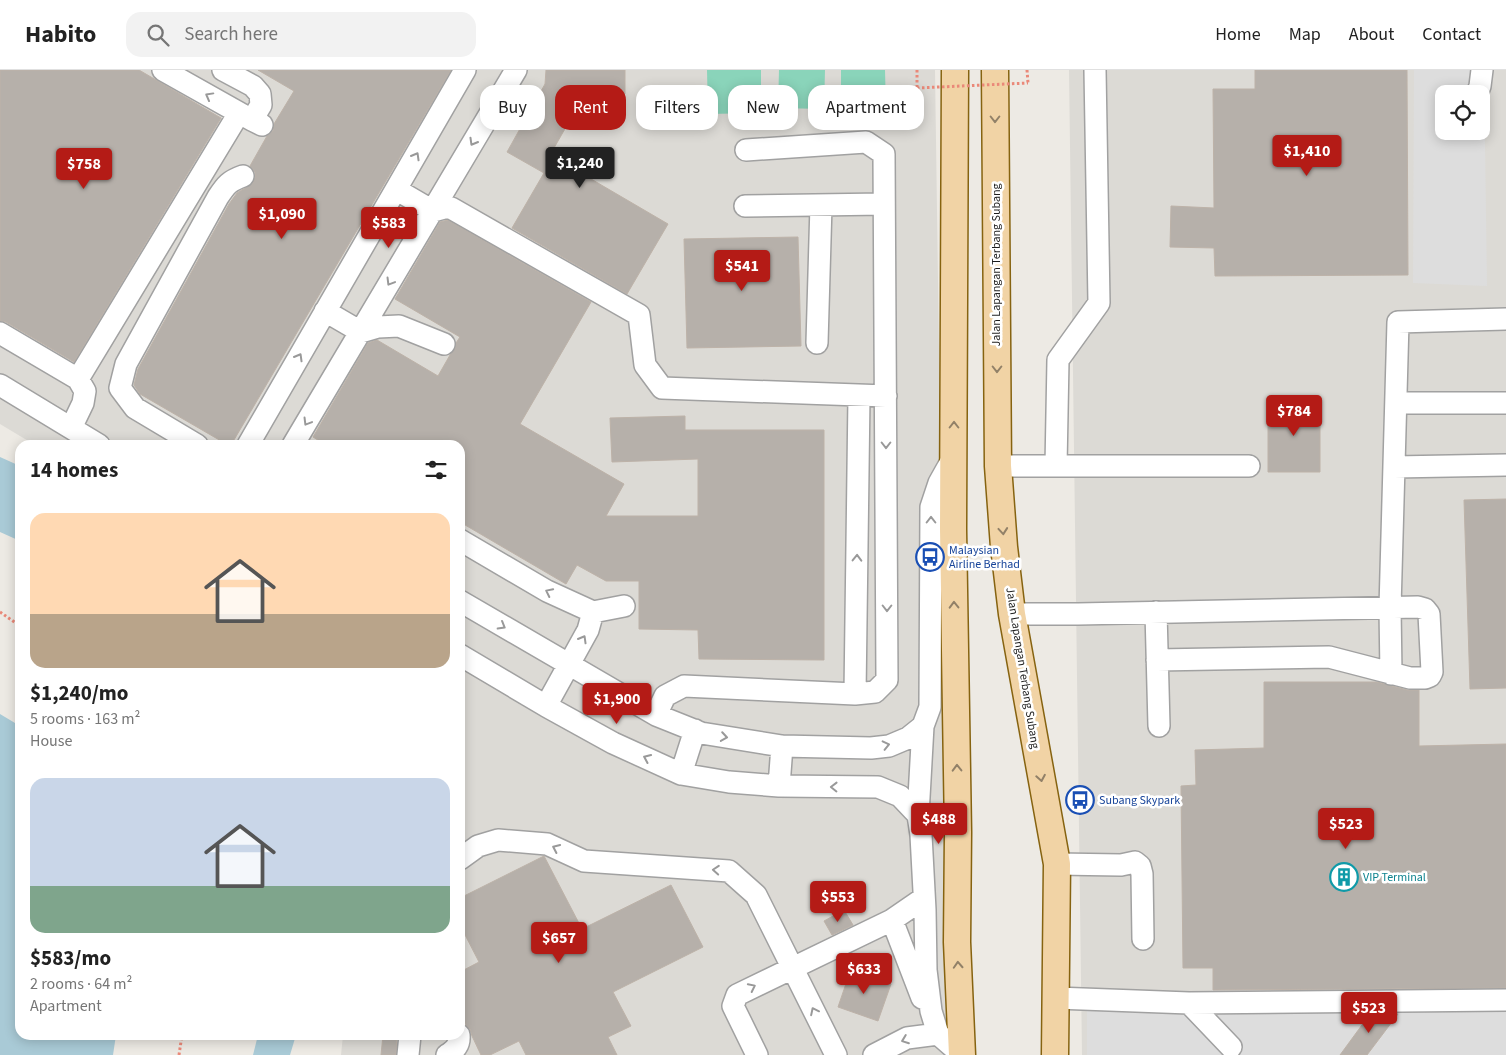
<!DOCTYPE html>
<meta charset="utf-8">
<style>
:root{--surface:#fff;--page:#f2f2f2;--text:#222;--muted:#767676;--line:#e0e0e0;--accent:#b41b16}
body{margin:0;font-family:"Source Sans 3",sans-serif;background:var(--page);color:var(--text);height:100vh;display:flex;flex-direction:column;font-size:19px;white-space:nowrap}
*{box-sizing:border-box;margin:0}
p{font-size:16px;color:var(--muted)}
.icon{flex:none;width:28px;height:28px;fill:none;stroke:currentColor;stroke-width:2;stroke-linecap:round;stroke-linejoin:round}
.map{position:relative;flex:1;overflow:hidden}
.details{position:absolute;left:15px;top:370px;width:450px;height:600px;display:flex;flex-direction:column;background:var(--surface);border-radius:15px;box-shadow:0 2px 12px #0003}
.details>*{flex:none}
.top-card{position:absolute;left:480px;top:15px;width:475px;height:45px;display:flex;gap:10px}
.fabs{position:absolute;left:1435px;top:15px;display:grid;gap:10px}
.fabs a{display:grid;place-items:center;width:55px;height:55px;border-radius:10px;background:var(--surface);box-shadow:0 2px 12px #0003;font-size:25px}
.price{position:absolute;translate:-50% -42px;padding:0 11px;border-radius:5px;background:var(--accent);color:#fff;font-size:16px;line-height:32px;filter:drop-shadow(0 1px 2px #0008)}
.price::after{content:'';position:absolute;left:50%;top:30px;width:15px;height:11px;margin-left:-8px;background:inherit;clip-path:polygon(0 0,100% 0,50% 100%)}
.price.on{background:#222;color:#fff}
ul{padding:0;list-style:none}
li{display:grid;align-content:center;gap:10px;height:265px;padding:0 15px}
li span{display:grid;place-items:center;height:155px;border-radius:15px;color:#555}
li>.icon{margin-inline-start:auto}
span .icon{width:90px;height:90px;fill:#fffc;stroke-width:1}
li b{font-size:21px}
h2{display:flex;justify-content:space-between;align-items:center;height:60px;padding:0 15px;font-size:21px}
.tag{padding:0 18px;border-radius:15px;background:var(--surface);box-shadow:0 2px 12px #0003;font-size:18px;line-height:45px}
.tag.on{background:var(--accent);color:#fff}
header{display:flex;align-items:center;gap:30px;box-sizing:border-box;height:70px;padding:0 25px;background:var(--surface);border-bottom:1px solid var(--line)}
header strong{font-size:24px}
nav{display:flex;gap:28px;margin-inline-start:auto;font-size:18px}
.search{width:350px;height:45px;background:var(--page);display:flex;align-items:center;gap:12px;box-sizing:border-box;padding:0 18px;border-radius:15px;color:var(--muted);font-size:19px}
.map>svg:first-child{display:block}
.airport{fill:#dcdad5;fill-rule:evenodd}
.pitch{fill:#8ad4ba}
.parking{fill:#ddd;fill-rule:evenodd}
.water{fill:#a9cad6}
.building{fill:#b6b0aa;stroke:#bdb2a8}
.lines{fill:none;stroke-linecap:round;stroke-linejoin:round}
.minor-casing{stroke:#a1a1a1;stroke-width:24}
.major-casing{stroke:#866310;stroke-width:29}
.path{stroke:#ea8878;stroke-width:3;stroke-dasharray:2.5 2.5;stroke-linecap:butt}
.minor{stroke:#fff;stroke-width:21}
.major{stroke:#f1d3a5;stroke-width:26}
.path-bridge{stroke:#ea8878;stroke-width:3;stroke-dasharray:2.5 2.5;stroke-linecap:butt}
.oneway{stroke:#999}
.oneway2{stroke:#928168}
.labels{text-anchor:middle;stroke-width:5;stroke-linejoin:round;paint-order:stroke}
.street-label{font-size:12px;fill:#1d1d1d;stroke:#fff}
.transit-label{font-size:12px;fill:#164399;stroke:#fff;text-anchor:start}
.culture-label{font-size:12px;fill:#0d838f;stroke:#fff;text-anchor:start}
</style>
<header>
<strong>Habito</strong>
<div class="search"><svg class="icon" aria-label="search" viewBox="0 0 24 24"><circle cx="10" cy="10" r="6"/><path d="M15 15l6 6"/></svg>Search here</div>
<nav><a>Home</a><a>Map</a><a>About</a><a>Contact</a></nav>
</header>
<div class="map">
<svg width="1506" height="985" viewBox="0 0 1506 985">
<rect width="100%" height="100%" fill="#edeae4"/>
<!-- airport -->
<path class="airport" d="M0,0H935L949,985H341L343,965H460V375H35L0,354Z
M1069,0H1506V985H1082ZM1444,24H1481V61H1444Z"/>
<!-- pitch -->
<path class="pitch" d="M707,0H761V43L708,44Z
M779,0H825L824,39L778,38Z
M841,0H885L886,39H841Z"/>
<!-- parking -->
<path class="parking" d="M1414,0H1484L1487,216L1413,213ZM1444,24H1481V61H1444Z
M1506,929V985H1087V931Z"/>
<!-- water -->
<path class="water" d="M0,387L20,396V471L0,462Z
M0,644L20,656V965H116L113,985H0Z
M258,965H296L290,985H253Z"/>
<!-- building -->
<path class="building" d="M0,0H139L221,48L74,292L6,252L0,251Z
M258,0H451L231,375H228L140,324L134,315L138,299L229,134L237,123L253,113L255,108V102L250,96L267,66L273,61L274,54L294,21Z
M546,0H625V24L586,22L550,85L668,154L627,224L512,158L544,103L507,82L545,14Z
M1255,0H1407L1408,205L1215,206L1214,178L1170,177L1171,136L1214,138L1213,19H1255Z
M448,150L591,232L520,354L624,414L606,446H698V389L612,392L610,348L685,346V360H824V590L699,589L698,560L639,559V511H606L577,495L566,514L460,452V375H326L313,367L368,273L377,270L438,306L450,285L455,279L456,273L460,267L395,229L440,152Z
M798,167L801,276L687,278L684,169Z
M1268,332L1320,333V402H1268Z
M1506,429V618L1470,619L1464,430Z
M1264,612H1377L1407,620H1419V676L1506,674V918L1213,920V898H1183L1181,716L1196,715L1195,680L1264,678Z
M544,786L582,859L671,815L703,877L613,922L631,956L608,967L617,985H526L519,971L490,985H481L472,966L470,959L466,955L460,942V902L479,892L460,855V828Z
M844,840L853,855L832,865L824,851Z
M851,899L891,914L878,951L838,937Z
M1370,944H1398L1367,985H1340Z
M383,965H397L396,985H381Z"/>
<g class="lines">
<defs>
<path id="minor" d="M163,0L252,50L262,55
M223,0L253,16L260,24L261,35L252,50
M1477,24L1480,16L1482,0
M397,120L433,141L444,138H451L639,245L645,295L662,318L886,326
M745,136L884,134
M325,241L361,262L378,257L399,256L444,274
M0,263L78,309L85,321L83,333L71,358
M817,273L821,135
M78,309L239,43
M0,315L99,375
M1396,333H1506
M197,375L135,338L120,318L126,294L218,127C226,115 229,111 243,106
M248,375L465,0
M293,375L516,0
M998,396H1249
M1056,396L1058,290L1099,233L1095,0
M1394,397L1506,395
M460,470L547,521L593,542L624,536
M460,531L656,645L701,663L782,676L871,678L889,676L908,668L923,656L930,637L931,437L939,413L953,388
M1156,542L1159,656
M1012,544H1078L1418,537L1425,539L1429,544L1432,602L1430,606L1425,608H1410L1329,587L1157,590
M460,585L546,636L613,673L681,704L729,712L779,716L878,717L900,726L918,745L921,765L925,840L926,900L931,941L938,964L962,985
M1391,604L1390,538L1398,252L1506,249
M855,624L859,326
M546,636L588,560L593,542
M656,645L665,626L684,616L855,624L875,622L887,610L884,84L866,72L746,80
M681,704L695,660
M779,716L782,676
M918,745L923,656
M460,789L478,776L498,770L547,774L584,791L729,801L756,825L836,985
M1057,794L1121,795L1135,792L1140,796L1142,804L1143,869
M892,850L922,928
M1056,928L1189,933L1506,930
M1189,933L1231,977
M408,985L410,965
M447,985C455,980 460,975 459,965
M757,985L733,936L737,925L892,850L924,828
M874,985L907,968L938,964"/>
<path id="major" d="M955,0L953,459L958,762L957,872L962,985
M995,0L998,396L1004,477L1012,544L1057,794L1055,985"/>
</defs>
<!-- minor casing -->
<use href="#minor" class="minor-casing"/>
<!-- major casing -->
<use href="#major" class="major-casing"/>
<!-- path -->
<path class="path" d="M917,0V18
M1027,0L1028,13
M0,542L20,556
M179,985L182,965"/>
<!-- minor -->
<use href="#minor" class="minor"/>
<!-- major -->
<use href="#major" class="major"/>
<!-- path-bridge -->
<path class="path-bridge" d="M917,18L1028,13"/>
</g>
<!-- one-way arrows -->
<defs><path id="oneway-chevron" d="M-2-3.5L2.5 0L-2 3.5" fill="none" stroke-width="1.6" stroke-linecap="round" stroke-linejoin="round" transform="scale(1.25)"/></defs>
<g class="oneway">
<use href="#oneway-chevron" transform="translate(209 26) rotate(-151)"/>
<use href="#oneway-chevron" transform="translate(473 72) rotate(120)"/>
<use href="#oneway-chevron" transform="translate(416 86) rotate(-60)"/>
<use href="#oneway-chevron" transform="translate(390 212) rotate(121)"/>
<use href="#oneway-chevron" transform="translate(299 287) rotate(-60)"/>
<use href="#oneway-chevron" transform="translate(307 352) rotate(121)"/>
<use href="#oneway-chevron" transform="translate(886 375) rotate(90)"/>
<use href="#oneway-chevron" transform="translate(931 450) rotate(-90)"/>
<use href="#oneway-chevron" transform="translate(857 488) rotate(-89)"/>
<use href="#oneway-chevron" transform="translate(549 522) rotate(-154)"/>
<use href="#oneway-chevron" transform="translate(887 538) rotate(90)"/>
<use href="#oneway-chevron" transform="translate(502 556) rotate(30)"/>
<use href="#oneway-chevron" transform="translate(583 569) rotate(-60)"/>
<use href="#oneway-chevron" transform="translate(724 667) rotate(9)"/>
<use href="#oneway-chevron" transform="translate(886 675) rotate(-13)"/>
<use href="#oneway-chevron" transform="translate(647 688) rotate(-156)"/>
<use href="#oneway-chevron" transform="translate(834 717) rotate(-179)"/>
<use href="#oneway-chevron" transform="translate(556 778) rotate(-155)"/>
<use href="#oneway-chevron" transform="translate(716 800) rotate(-176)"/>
<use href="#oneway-chevron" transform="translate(752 917) rotate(-26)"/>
<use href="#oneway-chevron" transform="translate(814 941) rotate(-116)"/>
<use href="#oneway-chevron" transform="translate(905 970) rotate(159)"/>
</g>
<g class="oneway2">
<use href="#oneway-chevron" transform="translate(995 49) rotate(90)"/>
<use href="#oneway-chevron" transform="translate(997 299) rotate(90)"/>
<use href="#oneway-chevron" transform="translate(954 355) rotate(-90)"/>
<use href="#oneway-chevron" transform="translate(1003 461) rotate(85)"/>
<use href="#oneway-chevron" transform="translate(954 535) rotate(-91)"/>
<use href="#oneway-chevron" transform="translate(957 698) rotate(-91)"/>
<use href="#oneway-chevron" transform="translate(1041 708) rotate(80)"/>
<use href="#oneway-chevron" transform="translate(958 895) rotate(-93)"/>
</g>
<!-- icons -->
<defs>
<symbol id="bus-ring" viewBox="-11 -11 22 22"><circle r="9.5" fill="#fff" stroke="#1a4fb4" stroke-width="1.5"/><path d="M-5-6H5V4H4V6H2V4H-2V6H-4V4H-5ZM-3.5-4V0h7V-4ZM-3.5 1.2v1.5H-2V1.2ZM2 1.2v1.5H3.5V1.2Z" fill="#1a4fb4"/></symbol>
<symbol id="building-ring" viewBox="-11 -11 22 22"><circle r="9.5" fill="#fff" stroke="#0f9aa8" stroke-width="1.5"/><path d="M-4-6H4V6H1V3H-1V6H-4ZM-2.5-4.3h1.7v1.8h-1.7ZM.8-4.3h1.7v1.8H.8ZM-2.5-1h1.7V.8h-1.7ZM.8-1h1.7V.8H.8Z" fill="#0f9aa8"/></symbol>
</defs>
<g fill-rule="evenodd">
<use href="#bus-ring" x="914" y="471" width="32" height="32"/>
<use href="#bus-ring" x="1064" y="714" width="32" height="32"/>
<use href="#building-ring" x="1328" y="791" width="32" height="32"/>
</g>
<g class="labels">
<!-- street labels -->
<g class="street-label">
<text transform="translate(996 195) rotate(-90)" y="4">Jalan Lapangan Terbang Subang</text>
<text transform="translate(1023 598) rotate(81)" y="4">Jalan Lapangan Terbang Subang</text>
</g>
<!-- transit labels -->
<g class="transit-label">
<text x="949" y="484">Malaysian<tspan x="949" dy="14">Airline Berhad</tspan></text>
<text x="1099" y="734">Subang Skypark</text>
</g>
<!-- culture labels -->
<g class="culture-label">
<text x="1363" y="811">VIP Terminal</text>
</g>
</g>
</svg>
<div class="fabs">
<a><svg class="icon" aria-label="locate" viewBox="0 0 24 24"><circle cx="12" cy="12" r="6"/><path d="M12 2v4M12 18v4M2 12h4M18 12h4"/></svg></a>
</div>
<b class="price" style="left:1307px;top:107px">$1,410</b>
<b class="price on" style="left:580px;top:119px">$1,240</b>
<b class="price" style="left:84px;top:120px">$758</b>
<b class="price" style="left:282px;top:170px">$1,090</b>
<b class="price" style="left:389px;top:179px">$583</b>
<b class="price" style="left:742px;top:222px">$541</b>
<b class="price" style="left:1294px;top:367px">$784</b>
<b class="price" style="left:617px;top:655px">$1,900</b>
<b class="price" style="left:939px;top:775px">$488</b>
<b class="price" style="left:1346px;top:780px">$523</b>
<b class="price" style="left:838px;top:853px">$553</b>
<b class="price" style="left:559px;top:894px">$657</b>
<b class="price" style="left:864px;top:925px">$633</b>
<b class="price" style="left:1369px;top:964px">$523</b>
<div class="top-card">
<a class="tag">Buy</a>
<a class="tag on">Rent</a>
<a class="tag">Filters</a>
<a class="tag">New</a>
<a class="tag">Apartment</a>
</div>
<section class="details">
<h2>14 homes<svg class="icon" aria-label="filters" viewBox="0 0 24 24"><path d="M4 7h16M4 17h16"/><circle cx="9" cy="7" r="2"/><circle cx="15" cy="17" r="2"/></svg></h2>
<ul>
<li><span style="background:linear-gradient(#ffd9b3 65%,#b9a48a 0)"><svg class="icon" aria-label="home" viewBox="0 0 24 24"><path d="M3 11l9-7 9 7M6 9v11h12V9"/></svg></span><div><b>$1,240/mo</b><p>5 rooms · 163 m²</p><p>House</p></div></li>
<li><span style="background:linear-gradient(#c9d6e8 70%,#7fa58c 0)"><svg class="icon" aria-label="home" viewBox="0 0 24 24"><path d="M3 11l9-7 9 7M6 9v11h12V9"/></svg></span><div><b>$583/mo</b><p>2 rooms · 64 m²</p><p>Apartment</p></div></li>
</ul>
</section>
</div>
